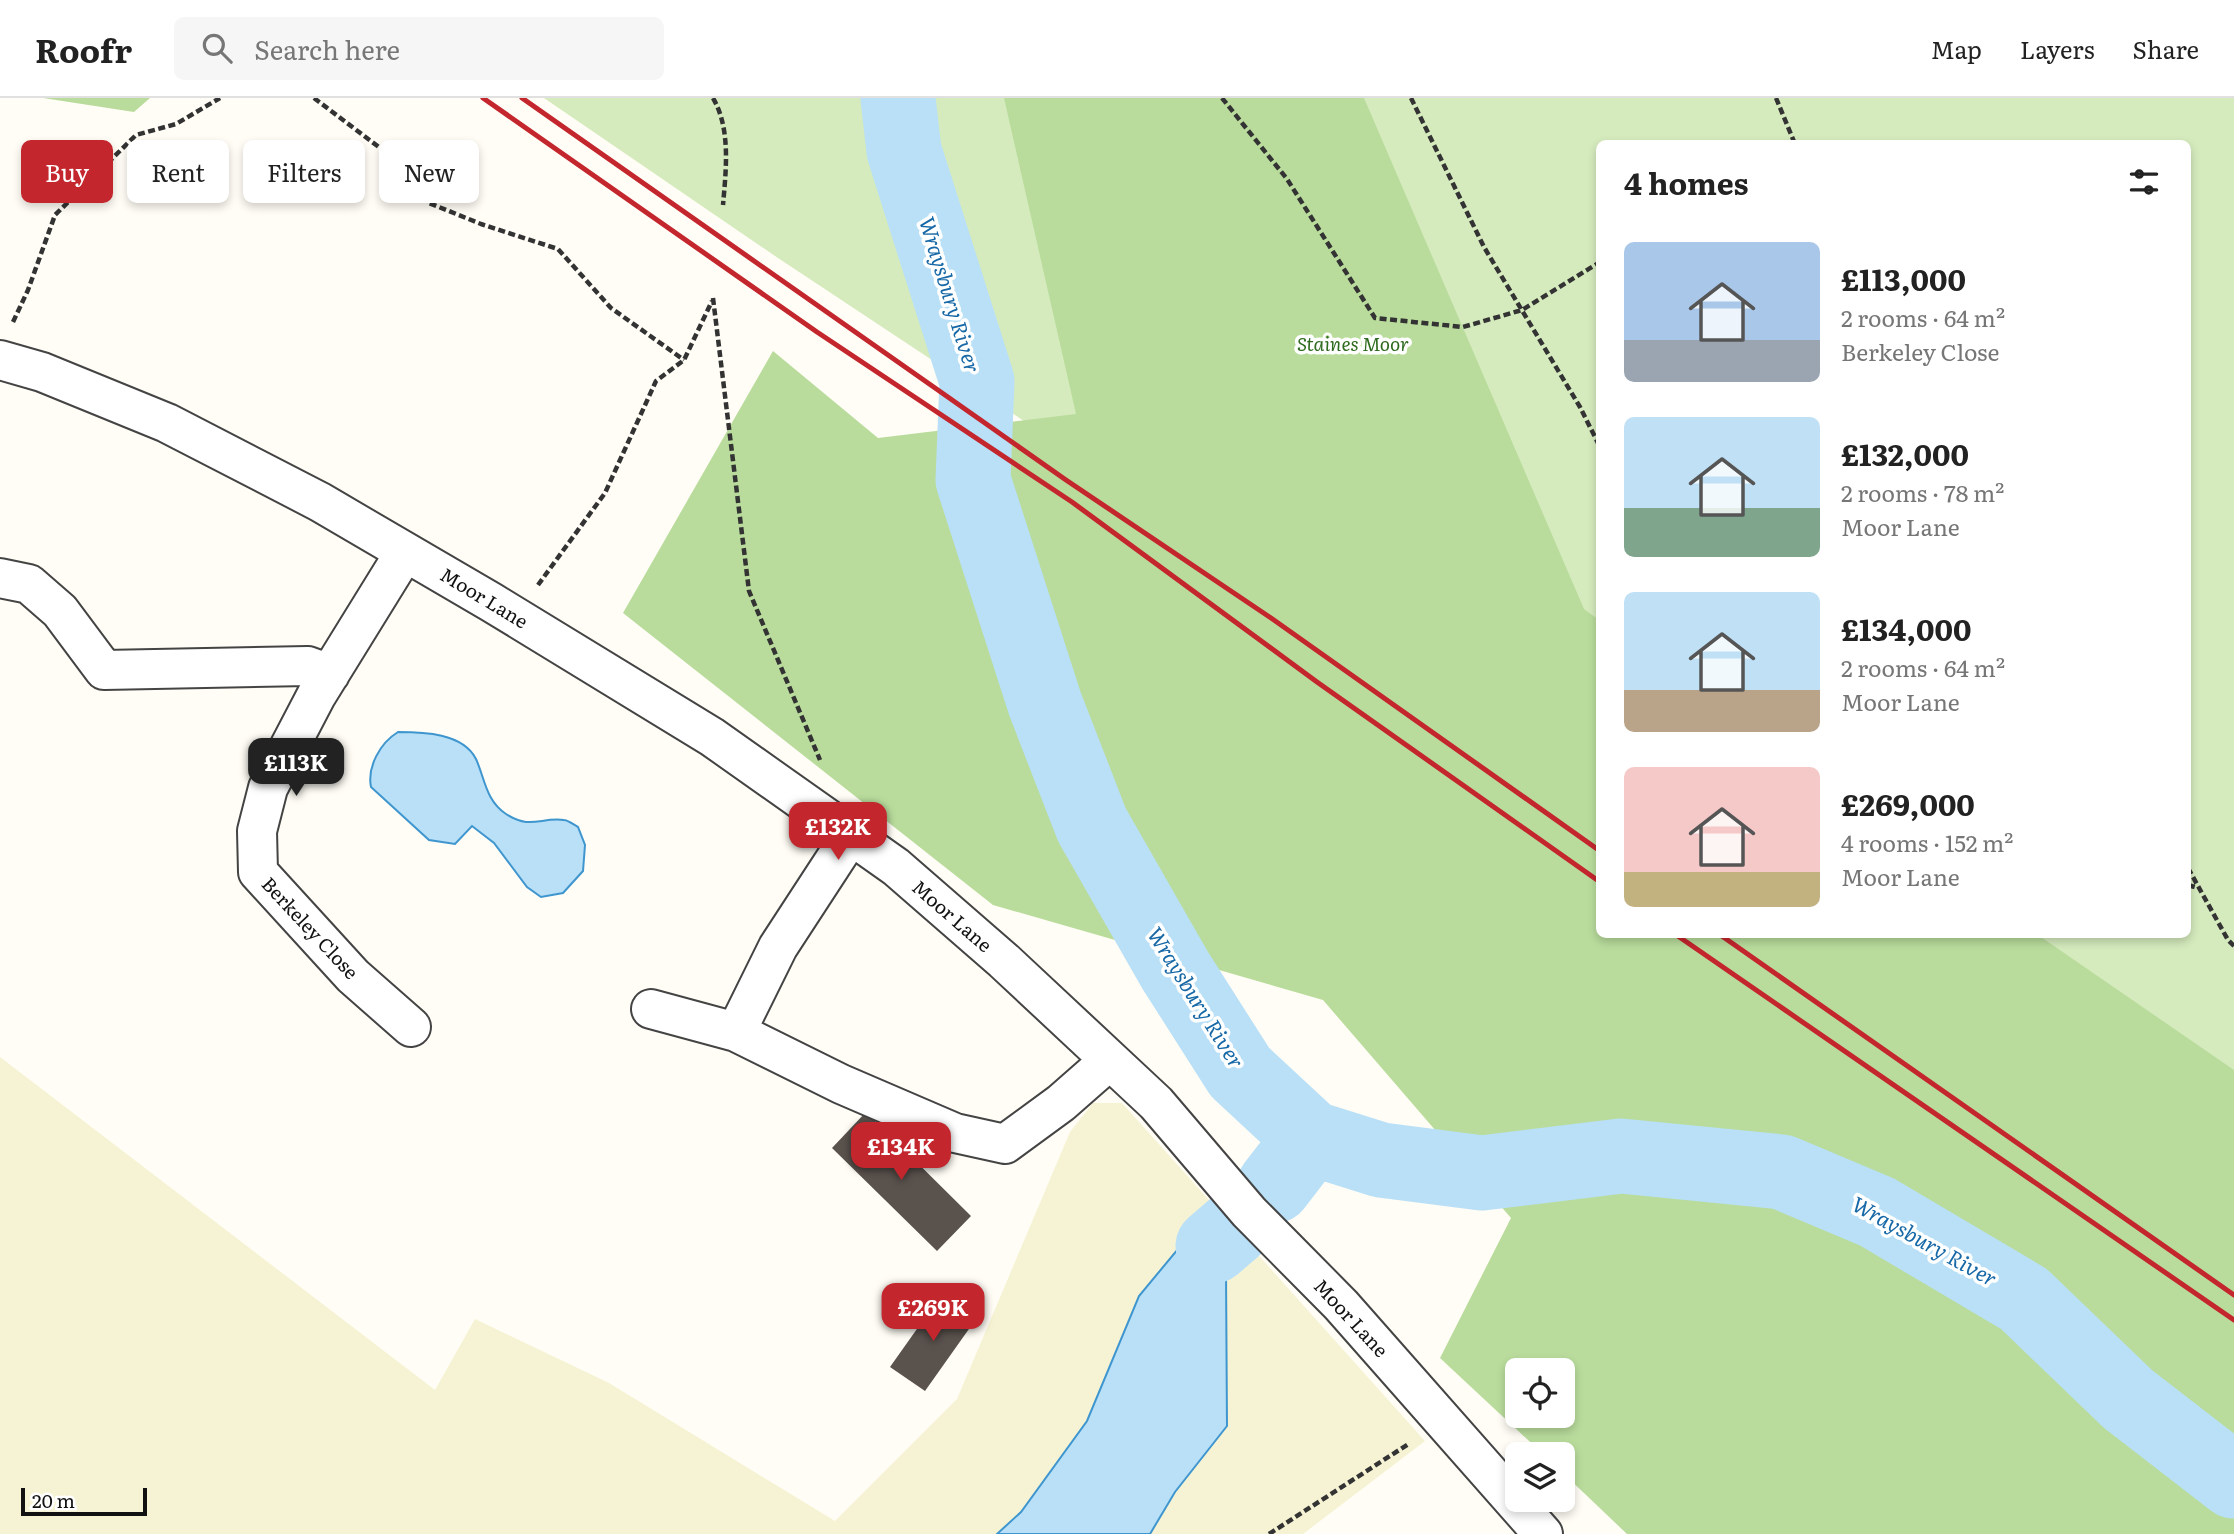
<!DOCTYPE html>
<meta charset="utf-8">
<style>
:root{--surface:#fff;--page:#f6f6f6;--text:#222;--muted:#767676;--line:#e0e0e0;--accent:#c4262e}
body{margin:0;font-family:Literata,serif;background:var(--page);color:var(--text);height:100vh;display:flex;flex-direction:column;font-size:26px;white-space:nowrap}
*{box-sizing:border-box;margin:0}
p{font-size:23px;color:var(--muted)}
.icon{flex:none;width:38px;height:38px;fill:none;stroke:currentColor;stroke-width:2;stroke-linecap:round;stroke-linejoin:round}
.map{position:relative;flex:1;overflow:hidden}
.sheet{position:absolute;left:1596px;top:42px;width:595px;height:798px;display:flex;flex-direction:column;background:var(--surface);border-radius:10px;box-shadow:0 4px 10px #0003}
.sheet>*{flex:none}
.top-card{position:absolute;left:21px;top:42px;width:665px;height:63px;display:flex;gap:14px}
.tools{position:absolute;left:1505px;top:1260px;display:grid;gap:14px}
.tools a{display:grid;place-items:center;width:70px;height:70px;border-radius:10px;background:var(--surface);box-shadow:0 4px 10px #0003;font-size:35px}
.scale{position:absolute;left:21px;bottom:18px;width:126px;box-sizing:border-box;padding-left:7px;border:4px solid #111;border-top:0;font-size:19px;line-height:24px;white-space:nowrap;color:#111;-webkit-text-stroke:5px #fff;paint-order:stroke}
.price{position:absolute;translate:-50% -60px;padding:0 16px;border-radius:14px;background:var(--accent);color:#fff;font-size:23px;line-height:46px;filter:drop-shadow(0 2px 4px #0008)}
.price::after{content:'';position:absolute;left:50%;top:42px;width:21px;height:16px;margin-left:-10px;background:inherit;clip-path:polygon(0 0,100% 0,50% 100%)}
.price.on{background:#222;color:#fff}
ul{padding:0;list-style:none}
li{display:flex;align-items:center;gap:21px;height:175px;padding:0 28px}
li span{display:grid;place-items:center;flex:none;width:196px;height:140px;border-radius:10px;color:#555}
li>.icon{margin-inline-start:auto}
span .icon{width:84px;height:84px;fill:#fffc;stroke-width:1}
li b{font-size:30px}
h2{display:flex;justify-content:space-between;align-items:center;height:84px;padding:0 28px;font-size:30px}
.tag{padding:0 24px;border-radius:10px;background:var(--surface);box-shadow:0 4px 10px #0003;font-size:24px;line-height:63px}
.tag.on{background:var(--accent);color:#fff}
header{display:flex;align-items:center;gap:42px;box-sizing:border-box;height:98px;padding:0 35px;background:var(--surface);border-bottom:2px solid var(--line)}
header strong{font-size:33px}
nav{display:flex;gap:38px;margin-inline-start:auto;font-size:24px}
.search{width:490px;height:63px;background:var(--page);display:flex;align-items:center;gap:18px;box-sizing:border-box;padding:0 24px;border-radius:10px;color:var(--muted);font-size:26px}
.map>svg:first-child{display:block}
.farmland{fill:#f6f3d4}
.green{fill:#d5ebbd}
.forest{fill:#b9dc9c;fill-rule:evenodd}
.water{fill:#b9e0f7;stroke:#3f96cf;stroke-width:2}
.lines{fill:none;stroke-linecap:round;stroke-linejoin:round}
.river{stroke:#b9e0f7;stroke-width:75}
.building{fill:#5a524d}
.minor-casing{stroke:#444;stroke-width:42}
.path{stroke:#333;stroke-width:4.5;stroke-dasharray:7 3.5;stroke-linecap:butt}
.minor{stroke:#fff;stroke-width:38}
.rail{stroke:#c4262e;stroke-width:5}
.labels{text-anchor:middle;stroke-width:7;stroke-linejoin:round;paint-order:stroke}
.park-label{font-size:19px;font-style:italic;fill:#2f6b1f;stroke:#fff}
.street-label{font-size:19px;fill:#111;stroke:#fff}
.water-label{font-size:21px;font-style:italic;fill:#1768a6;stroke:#fff}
</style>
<header>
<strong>Roofr</strong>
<div class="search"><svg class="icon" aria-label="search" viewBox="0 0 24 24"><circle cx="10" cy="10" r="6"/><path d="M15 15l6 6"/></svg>Search here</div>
<nav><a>Map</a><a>Layers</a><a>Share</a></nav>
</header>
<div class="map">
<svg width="2234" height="1436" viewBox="0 0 2234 1436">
<rect width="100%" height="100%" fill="#fffdf5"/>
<!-- farmland -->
<path class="farmland" d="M0,959L435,1292L475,1221L609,1285L835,1423L957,1301L1070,1034L1093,1005H1122L1425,1343L1303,1436H0Z"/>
<!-- green -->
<path class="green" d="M544,0H2234V1132L1800,837L2188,836V46H1600L1599,704L778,160Z"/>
<!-- forest -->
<path class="forest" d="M43,0H150L134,14Z
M1004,0H1364L1584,511L1599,522L1600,836L2038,837L2234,972V1436H1627L1563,1375V1356H1543L1440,1260L1511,1120L1323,902L993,807L623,515L773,253L878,340L1076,316ZM1517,1272H1563V1318H1517Z"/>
<!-- water -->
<path class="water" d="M398,634C423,634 463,635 476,661C485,681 486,703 506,716C531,732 540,719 564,722C568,722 574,727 578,729L585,747L583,773L563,795L541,799L527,789L494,745L472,728L455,746L429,742L371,689C367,669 380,645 398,634Z
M1188,1139L1213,1148L1226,1173L1227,1328L1175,1394L1150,1436H997L1021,1414L1087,1323L1139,1198Z"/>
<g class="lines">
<!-- river -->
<path class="river" d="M898,0L904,53L977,283L973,382L1045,606L1092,727L1175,872L1240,974L1311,1040L1381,1062L1482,1075L1621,1058L1782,1074L1877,1114L2024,1201L2128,1301L2234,1383
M1274,1088L1311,1040
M1213,1148L1234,1130"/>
</g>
<!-- building -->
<path class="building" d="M866,1014L971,1118L937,1153L832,1050Z
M941,1197L976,1221L925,1293L890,1269Z"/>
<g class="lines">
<defs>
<path id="minor" d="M0,262L42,274L167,325L320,404L491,504L712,639L896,769L1004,863L1156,1005L1249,1114L1341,1207L1543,1436
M405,454L316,598L268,690L257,733L258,774L353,878L411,929
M0,480L29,486L60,513L104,572L308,568L330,576
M651,911L736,934L841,986L955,1035L1005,1046L1061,1005L1110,962
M736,934L778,849L851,737"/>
</defs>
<!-- minor casing -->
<use href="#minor" class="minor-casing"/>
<!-- path -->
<path class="path" d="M314,0L388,56L429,105L481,126L558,151L611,210L684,262
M713,0C731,31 726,72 723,107
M1222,0L1287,81L1375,220L1463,229L1522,212L1600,164
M1411,0L1484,149L1580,309L1600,349
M1776,0L1795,46
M713,200L749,493L820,662
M13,224L28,192L55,117L136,37L176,26L220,0
M538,487L605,395L656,283L684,262L712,203
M2188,770L2228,842L2234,848
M2188,787L2198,790
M1269,1436L1410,1345"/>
<!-- minor -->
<use href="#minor" class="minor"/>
<!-- rail -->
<path class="rail" d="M483,0L817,234L1072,404L1317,584L1600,784
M522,0L1066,382L1271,520L1600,753
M1675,836L2234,1222
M1719,836L2234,1197"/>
</g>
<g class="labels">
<!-- park labels -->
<g class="park-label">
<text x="1353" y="253">Staines Moor</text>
</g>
<!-- street labels -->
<g class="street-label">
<text transform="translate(484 500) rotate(31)" y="7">Moor Lane</text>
<text transform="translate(952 818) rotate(41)" y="7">Moor Lane</text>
<text transform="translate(310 830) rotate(47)" y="7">Berkeley Close</text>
<text transform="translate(1351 1220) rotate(47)" y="7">Moor Lane</text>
</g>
<!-- water labels -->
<g class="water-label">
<text transform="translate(949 197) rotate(73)" y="7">Wraysbury River</text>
<text transform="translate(1195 900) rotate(58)" y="7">Wraysbury River</text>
<text transform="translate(1924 1144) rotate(29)" y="7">Wraysbury River</text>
</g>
</g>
</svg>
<div class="tools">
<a><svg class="icon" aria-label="locate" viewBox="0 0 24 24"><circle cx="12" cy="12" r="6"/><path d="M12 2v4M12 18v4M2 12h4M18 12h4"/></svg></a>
<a><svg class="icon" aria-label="layers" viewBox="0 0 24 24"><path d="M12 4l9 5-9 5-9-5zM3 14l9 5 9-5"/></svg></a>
</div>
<div class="scale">20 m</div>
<b class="price on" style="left:296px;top:700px">£113K</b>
<b class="price" style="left:838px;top:764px">£132K</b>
<b class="price" style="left:901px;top:1084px">£134K</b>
<b class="price" style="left:933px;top:1245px">£269K</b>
<div class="top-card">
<a class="tag on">Buy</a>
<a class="tag">Rent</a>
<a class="tag">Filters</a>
<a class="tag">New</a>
</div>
<section class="sheet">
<h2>4 homes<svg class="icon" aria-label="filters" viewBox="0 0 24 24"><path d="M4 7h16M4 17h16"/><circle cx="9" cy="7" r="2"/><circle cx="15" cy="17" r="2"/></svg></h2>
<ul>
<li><span style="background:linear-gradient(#a9c7e8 70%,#9aa5b1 0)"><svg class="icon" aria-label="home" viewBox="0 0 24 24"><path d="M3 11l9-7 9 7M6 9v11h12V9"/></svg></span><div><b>£113,000</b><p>2 rooms · 64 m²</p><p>Berkeley Close</p></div></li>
<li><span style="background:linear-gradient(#bfe0f5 65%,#7fa58c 0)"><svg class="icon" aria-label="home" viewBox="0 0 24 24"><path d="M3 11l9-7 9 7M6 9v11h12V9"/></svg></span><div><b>£132,000</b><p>2 rooms · 78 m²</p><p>Moor Lane</p></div></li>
<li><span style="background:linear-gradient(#bfe0f5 70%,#b9a48a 0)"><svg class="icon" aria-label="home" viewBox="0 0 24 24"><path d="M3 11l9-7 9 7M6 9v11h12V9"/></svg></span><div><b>£134,000</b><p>2 rooms · 64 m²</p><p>Moor Lane</p></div></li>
<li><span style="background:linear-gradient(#f6c9c9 75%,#c2b280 0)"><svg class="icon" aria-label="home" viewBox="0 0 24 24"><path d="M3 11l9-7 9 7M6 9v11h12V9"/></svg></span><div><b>£269,000</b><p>4 rooms · 152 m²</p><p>Moor Lane</p></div></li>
</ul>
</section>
</div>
